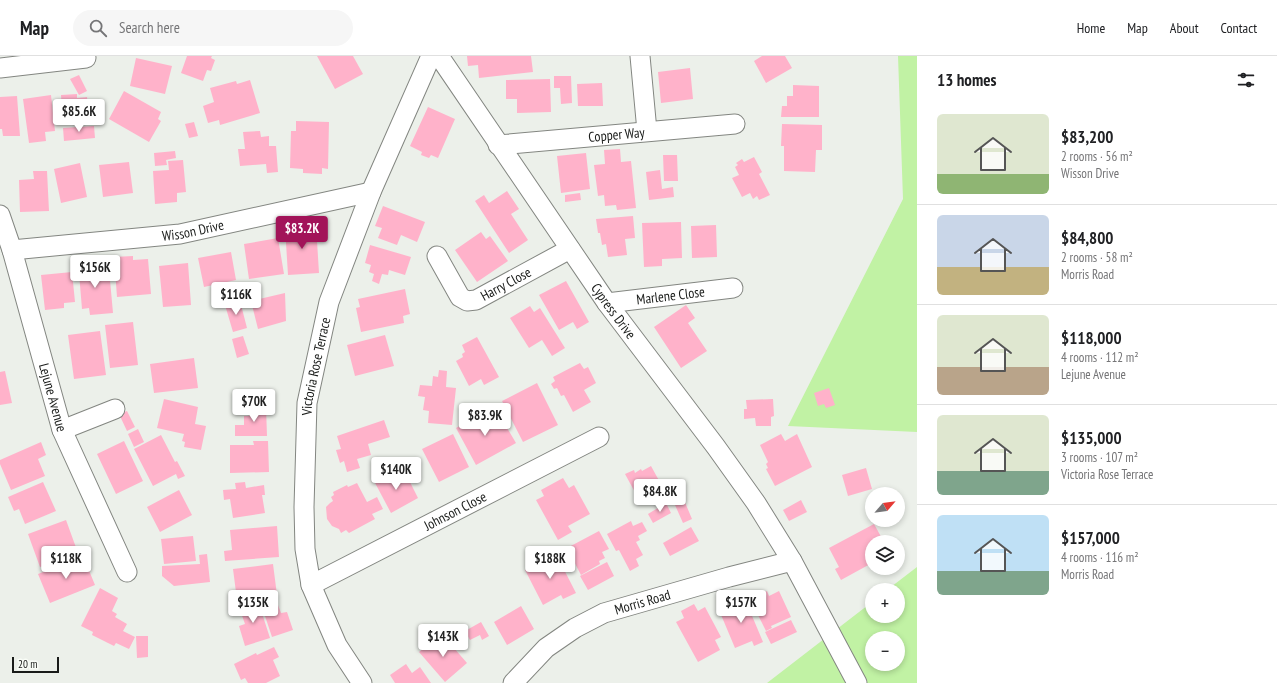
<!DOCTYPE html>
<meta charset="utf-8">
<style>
:root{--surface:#fff;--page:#f6f6f6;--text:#202124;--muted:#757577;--line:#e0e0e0;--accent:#a21359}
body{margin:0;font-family:"PT Sans Narrow",sans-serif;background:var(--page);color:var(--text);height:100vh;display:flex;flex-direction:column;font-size:15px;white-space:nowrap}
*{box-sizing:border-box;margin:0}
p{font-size:13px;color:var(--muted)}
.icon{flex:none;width:22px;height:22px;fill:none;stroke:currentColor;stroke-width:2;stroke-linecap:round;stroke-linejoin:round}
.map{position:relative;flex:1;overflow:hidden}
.details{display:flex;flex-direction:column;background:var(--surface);width:360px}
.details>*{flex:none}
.needle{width:26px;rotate:62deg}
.tools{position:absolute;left:865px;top:431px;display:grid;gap:8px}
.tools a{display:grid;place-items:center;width:40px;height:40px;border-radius:50%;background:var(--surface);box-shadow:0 2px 6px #0003;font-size:20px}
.scale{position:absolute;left:12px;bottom:10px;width:47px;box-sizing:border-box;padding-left:4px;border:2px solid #191b19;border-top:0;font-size:11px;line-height:14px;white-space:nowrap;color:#191b19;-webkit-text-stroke:3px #f9fdf7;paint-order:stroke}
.price{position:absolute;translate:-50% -34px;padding:0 9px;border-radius:4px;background:#fff;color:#222;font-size:13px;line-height:26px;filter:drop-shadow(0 1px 2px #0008)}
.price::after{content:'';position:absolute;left:50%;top:24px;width:12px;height:9px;margin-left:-6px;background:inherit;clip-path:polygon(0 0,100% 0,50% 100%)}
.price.current{background:var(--accent);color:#fff}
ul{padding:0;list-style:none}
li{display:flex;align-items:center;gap:12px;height:100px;padding:0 20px}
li+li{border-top:1px solid var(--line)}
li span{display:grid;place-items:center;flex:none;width:112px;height:80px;border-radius:6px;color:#555}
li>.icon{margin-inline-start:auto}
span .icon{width:48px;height:48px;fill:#fffc;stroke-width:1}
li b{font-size:17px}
h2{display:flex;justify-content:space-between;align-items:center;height:48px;padding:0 20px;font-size:17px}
header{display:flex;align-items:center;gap:24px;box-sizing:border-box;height:56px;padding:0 20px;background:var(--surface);border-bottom:1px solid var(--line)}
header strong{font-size:19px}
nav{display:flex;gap:22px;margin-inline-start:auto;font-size:14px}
.search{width:280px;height:36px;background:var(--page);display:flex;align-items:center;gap:10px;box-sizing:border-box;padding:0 14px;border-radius:22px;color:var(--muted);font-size:15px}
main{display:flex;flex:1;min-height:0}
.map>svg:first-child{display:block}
.green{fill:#c1f2a4;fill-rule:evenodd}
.building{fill:#ffb2ca}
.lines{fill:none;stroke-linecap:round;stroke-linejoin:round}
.minor-casing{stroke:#838681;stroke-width:21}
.minor{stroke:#fff;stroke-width:19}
.labels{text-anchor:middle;stroke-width:4;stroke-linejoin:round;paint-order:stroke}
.street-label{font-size:14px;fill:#191b19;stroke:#f9fdf7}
</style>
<header>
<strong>Map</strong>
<div class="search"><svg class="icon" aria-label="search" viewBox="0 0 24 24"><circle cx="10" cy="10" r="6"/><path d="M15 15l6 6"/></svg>Search here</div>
<nav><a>Home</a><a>Map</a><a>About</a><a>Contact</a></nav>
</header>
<main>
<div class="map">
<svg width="917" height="627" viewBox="0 0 917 627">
<rect width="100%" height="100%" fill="#ecf0ea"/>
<!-- green -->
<path class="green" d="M898,0H917V376L788,370L903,143Z
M917,511V627H767L872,546V560H898V534H887ZM872,582H898V608H872Z"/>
<!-- building -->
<path class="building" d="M187,0H212L211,2L215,4L211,15L207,14L203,25L181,17Z
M317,0H353L363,18L335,33Z
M467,0H531L533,16L479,22L478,9L468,10Z
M762,0H785L792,12L766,27L754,5Z
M136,2L172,10L165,38L130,30Z
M690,12L693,43L661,47L658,16Z
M79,19L87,35L79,39L70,23Z
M554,20H571L572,47L561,48L560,32H554Z
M550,23L551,56L517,57V43H506V24Z
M250,24L260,57L220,69L219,64L208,67L203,50L214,46L210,32L236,25L237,28Z
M602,27L603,50H578L577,28Z
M793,29L819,30V61H781L782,50H787V40H793Z
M124,35L161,56L158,63L161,65L149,86L109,63Z
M77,38V42L87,41L89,67L63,69L61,39Z
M51,39L55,75L45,76L46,85L29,87L23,43Z
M17,40L20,80H3L2,73H0V41Z
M428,51L455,63L438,102L431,99L429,102L421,99L422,96L410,90Z
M296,65L329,66L328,113L322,112V118L303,117V113L290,112L291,75H296Z
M194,66L198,80L189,82L185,68Z
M782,68L822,69V94H816L815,116L784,115V90H781Z
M94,70L95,82L64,85L63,72Z
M260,75L261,81L269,80V90H276L278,116L267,117L266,108L240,110L238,93H245L243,76Z
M620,93L621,106L631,105L636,152L617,154L616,149L605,150L604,139L598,140L594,109L605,108L604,94Z
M175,95L176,102L166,104L167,109L155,110L154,97Z
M586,97L590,133L561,137L557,100Z
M663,99H677L678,125H664Z
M754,101L762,116L759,118L770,139L759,144L757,140L753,143L750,137L742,141L732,122L739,119L735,111L738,109L736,107L742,103L744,106Z
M183,104L186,136L177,137V146L155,148L153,115L169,114L168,105Z
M129,106L133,137L103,141L99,109Z
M80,107L87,141L61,147L54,113Z
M660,114L662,133L673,131L674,141L649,144L646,116Z
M33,115H47L49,155L20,156L19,124L34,123Z
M507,135L519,153L511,158L528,184L509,197L475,145L484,139L489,147Z
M580,137L581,144L565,146V139Z
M383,150L425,166L417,186L401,179L397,189L378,182L382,172L375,170Z
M633,160L635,182L625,183L627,199L608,201L606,188L602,189L600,177H598L596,163Z
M681,166L682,202L662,203V210L644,211L642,167Z
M316,169L319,217L288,219L285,171Z
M716,169L717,201L692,202L691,170Z
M481,176L486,183L490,180L508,205L477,226L455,194Z
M278,182L284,218L249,223L244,188Z
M370,189L411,201L405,219L389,214L388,219L382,218L379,228L372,225L374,218L369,216L371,209L365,207Z
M231,196L236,224L204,231L198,202Z
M133,200V204L148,203L151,238L117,241L114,201Z
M90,204V215L109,213L113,257L90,259L89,252L82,253L78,205Z
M188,207L191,249L163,251L159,210Z
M72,216L75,246L64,247V252L45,254L41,219Z
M566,225L589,266L577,273L573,266L559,274L539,239Z
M405,233L410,258L403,260L404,267L361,276L356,252L360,251L358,243Z
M285,237L286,265L258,273L251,245Z
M240,245L247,272L233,276L225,249Z
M686,249L695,262L688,267L707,295L681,312L654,271Z
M530,250L534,256L540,252L565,292L552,300L542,284L529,292L510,262Z
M133,266L138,309L110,312L105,269Z
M100,275L106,319L74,323L68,279Z
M385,279L394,310L355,320L347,289Z
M243,280L249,298L237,302L232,283Z
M477,281L499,321L484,329L481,323L469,330L456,305L463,301L462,298L465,296L462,289Z
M194,302L198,332L154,337L150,308Z
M580,307L584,313L588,311L596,327L584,334L591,346L573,356L564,339L561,340L557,332L554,333L551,328L555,325L553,321Z
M439,314L447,315L446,331L456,332L452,369L428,367L429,355L423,354L425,341L418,340L420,329L432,330L433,320L438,321Z
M5,315L12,347L0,349V316Z
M537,327L558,369L523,386L502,345Z
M829,332L835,349L826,352L824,348L818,350L814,337Z
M164,343L198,351L195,368L206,370L201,394L184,391L185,386L182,385L184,378L157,372Z
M773,343L774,360L771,361V370H756L755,362L744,363V353H747L746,344Z
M249,351H266L267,380H235V369H244V360H249Z
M127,355L135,371L127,375L119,358Z
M487,355L492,365L500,360L516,387L476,409L456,372Z
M384,364L390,381L368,388L371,399L357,403L360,412L347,416L344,405L340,407L336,394L341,393L337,380Z
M138,373L144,386L134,391L128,378Z
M453,378L469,411L439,426L422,393Z
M781,378L785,385L797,378L812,411L775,430L766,413L768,412L766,408L768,406L760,389Z
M161,379L175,406L177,405L185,420L178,423L176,418L153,430L134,393Z
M124,385L143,425L116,438L97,398Z
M253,385H268L269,416L230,417V389H254Z
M41,386L46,399L38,403L45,420L11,434L0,408V404Z
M651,410L662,430L653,435L656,441L642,449L625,418L634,414L635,417L641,413L642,415Z
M866,412L872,433L848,440L842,419Z
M404,414L418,442L391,457L374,425L386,419L388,423Z
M563,422L569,432L574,429L590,458L568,470L572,476L558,484L536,444L544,440L541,434Z
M43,426L56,455L25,468L19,453L14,455L8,441Z
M245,426L246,432L264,429L265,439H262L265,457L233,462L230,443L224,444L223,434L236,433L235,427Z
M357,427L367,446L377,441L383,453L372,458L375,463L349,477L346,474L341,477L339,473L332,470L327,463L326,451L330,447L333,445L331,441L334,439L333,436L347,429L348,431Z
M179,434L192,459L160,476L147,451Z
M684,444L692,463L683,467L675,449Z
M801,444L807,456L789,465L783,454Z
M666,447L671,457L653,467L648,458Z
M66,464L78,497L40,511L28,478Z
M631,465L633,470L642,466L647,475L638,480L640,484L636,486L643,499L636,503L639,510L630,515L619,494L616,495L607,478Z
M874,468L884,486H872V507L841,524L835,513L839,511L829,492Z
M277,470L279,501L225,505L224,495L232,494L230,474Z
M691,471L699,485L670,500L663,487Z
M599,475L609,493L602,496L605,502L599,505L600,508L581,519L567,492Z
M193,480L196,505L164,508L161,483Z
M207,498L210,526L174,530L162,520V510L200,508L199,499Z
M556,498L576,537L563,543L561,539L543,549L525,514Z
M83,500L95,529L50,547L38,518Z
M607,506L614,520L588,534L580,520Z
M273,508L277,539L237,544L233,513Z
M100,532L118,542L112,555L117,558L115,561L127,568L123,575L135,581L129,593L116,587L114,590L92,579L93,576L81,570Z
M767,535L769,540L779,535L791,561L771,570L772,572L766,575L750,543Z
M745,543L763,586L754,590L752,585L735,592L719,554Z
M258,545L270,582L245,590L239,570L245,568L239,551Z
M694,548L698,555L705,551L721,581L715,584L720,594L698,606L676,566L684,562L681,555Z
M278,549L281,557L287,556L293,574L272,581L263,554Z
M521,550L534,573L507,589L494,566Z
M791,564L797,576L771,588L765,576Z
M481,566L489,580L482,584L480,579L470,584L465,575Z
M441,577L467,607L445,626L419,596Z
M136,580H148V601L137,602Z
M274,591L279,601L273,604L280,620L266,627H248L245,622L241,624L234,608L256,597L257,599Z
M406,608L412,617L420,611L431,627H395L390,619Z"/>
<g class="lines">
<defs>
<g id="minor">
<path id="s1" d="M439,0L607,247L716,391L756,447L792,505L857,627"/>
<path d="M640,0L647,75"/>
<path d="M0,12L86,2"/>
<path id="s2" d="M498,89L735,68"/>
<path id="s3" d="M0,159L12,194L62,374L127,516"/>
<path id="s4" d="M12,194L180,178L371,136"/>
<path id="s5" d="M437,200L460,241L467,245L476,244L570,193"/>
<path id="s6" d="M607,247L733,232"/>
<path d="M62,374L115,353"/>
<path id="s7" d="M311,529L599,381"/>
<path id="s8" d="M362,627L337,589L311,529L305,493L304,451L307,347L329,246L371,136L431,0"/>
<path id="s9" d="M513,627L546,592L575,572L604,557L729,521L792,505"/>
</g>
</defs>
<!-- minor casing -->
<use href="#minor" class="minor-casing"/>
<!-- minor -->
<use href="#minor" class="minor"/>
</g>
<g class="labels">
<!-- street labels -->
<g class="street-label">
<text dy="5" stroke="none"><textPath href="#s2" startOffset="119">Copper Way</textPath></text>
<text dy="5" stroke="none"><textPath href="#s4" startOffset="182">Wisson Drive</textPath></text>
<text dy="5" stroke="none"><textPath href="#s5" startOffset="98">Harry Close</textPath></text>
<text dy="5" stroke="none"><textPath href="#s6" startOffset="64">Marlene Close</textPath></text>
<text dy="5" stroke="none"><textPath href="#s1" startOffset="309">Cypress Drive</textPath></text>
<text dy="5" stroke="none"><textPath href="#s8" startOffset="331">Victoria Rose Terrace</textPath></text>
<text dy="5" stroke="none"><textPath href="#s3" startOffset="190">Lejune Avenue</textPath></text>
<text dy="5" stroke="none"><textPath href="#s7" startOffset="162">Johnson Close</textPath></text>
<text dy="5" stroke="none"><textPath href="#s9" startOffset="156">Morris Road</textPath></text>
</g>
</g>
</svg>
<div class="tools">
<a><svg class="needle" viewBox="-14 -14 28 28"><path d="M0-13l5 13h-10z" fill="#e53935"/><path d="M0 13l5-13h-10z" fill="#757577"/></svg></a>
<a><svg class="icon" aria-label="layers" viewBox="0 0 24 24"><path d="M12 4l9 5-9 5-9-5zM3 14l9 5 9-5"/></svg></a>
<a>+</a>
<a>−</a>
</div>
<div class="scale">20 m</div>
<b class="price" style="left:79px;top:77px">$85.6K</b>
<b class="price current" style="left:302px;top:194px">$83.2K</b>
<b class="price" style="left:95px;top:233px">$156K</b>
<b class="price" style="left:236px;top:260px">$116K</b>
<b class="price" style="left:254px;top:367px">$70K</b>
<b class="price" style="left:485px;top:381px">$83.9K</b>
<b class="price" style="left:396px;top:435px">$140K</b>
<b class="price" style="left:660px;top:457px">$84.8K</b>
<b class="price" style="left:66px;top:524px">$118K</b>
<b class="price" style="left:550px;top:524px">$188K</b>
<b class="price" style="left:253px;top:568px">$135K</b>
<b class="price" style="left:741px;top:568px">$157K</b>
<b class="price" style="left:443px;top:602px">$143K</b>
</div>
<section class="details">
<h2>13 homes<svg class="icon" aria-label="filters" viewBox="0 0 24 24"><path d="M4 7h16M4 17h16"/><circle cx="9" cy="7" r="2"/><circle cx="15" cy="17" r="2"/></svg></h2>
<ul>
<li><span style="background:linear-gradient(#dfe7d0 75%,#8fb573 0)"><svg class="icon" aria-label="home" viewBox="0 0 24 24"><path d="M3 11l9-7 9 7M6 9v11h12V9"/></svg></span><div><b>$83,200</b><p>2 rooms · 56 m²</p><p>Wisson Drive</p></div></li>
<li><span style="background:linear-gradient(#c9d6e8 65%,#c2b280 0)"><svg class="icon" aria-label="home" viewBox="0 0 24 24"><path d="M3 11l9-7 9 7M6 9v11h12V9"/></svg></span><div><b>$84,800</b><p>2 rooms · 58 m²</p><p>Morris Road</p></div></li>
<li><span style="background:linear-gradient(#dfe7d0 65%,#b9a48a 0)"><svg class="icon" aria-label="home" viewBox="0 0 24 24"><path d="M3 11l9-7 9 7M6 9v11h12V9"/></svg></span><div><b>$118,000</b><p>4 rooms · 112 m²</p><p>Lejune Avenue</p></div></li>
<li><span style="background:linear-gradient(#dfe7d0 70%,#7fa58c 0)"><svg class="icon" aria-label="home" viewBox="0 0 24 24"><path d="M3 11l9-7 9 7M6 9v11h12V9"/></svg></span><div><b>$135,000</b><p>3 rooms · 107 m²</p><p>Victoria Rose Terrace</p></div></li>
<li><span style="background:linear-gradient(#bfe0f5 70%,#7fa58c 0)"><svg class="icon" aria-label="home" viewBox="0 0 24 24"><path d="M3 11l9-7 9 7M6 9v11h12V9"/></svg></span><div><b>$157,000</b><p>4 rooms · 116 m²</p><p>Morris Road</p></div></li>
</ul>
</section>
</main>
